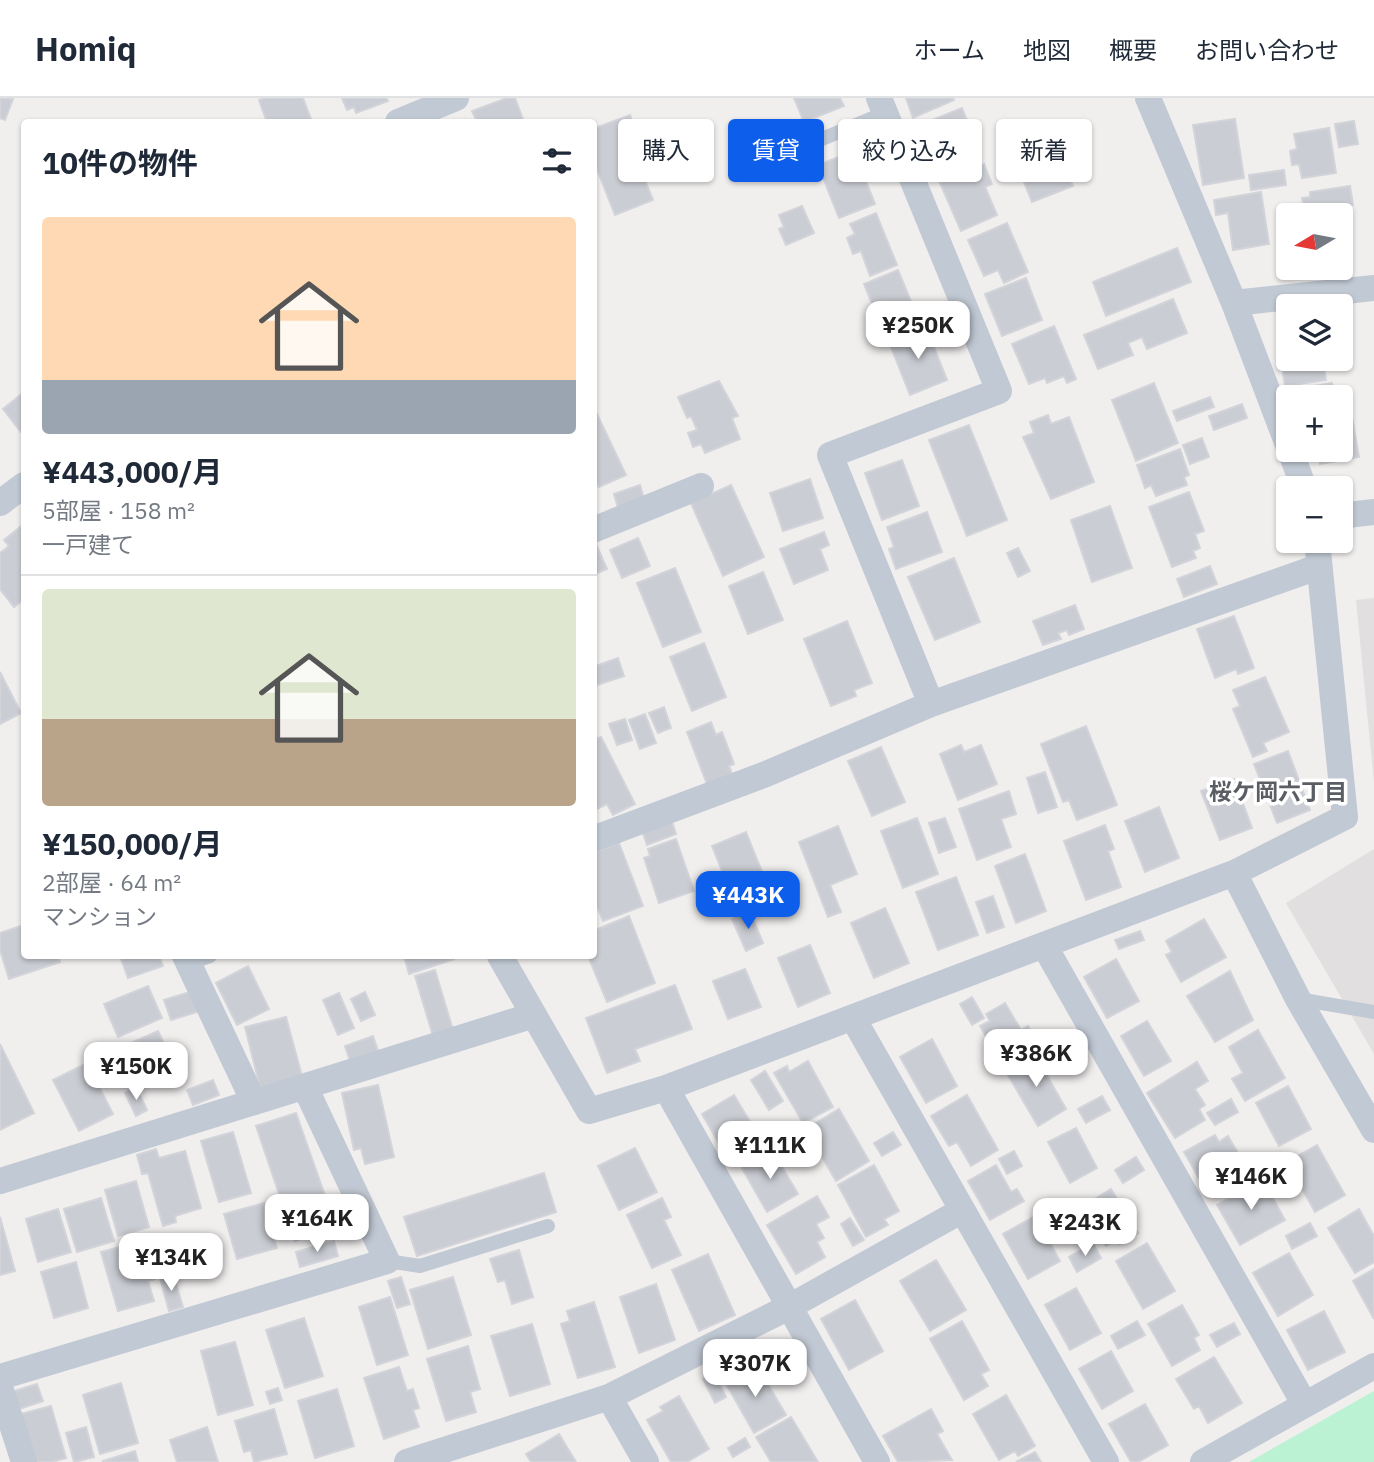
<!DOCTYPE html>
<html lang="ja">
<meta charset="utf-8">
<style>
:root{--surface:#fff;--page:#f6f6f7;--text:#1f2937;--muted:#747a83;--line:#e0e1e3;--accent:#0e5eec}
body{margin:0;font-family:"IBM Plex Sans","Noto Sans JP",sans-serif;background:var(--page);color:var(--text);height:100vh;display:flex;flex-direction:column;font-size:26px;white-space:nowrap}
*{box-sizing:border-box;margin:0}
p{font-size:23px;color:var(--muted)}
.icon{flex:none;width:38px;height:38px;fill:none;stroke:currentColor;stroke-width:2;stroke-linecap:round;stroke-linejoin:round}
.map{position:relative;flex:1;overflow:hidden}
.drawer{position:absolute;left:21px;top:21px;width:576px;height:840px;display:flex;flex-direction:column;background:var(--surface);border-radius:7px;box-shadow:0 2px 5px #0004}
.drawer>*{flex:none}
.guide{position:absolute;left:618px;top:21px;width:651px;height:63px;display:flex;gap:14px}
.needle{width:46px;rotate:260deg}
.tools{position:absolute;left:1276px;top:105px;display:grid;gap:14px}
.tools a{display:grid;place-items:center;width:77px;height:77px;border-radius:7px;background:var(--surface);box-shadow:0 2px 5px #0004;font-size:35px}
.price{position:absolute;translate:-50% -60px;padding:0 16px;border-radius:14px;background:#fff;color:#222;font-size:23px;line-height:46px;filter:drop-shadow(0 2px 4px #0008)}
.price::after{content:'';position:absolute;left:50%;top:42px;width:21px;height:16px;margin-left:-10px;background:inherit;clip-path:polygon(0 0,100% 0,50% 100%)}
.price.on{background:var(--accent);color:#fff}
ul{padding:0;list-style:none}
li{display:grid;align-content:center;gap:14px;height:371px;padding:0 21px}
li+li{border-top:2px solid var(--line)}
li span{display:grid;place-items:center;height:217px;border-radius:7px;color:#555}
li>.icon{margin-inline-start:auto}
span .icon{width:126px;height:126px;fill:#fffc;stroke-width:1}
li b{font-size:30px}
h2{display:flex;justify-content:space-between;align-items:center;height:84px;padding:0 21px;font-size:30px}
.tag{padding:0 24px;border-radius:7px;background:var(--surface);box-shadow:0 2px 5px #0004;font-size:24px;line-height:63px}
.tag.on{background:var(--accent);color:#fff}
header{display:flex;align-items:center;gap:42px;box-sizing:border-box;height:98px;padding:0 35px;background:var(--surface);border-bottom:2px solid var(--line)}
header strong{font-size:33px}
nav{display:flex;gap:38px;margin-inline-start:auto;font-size:24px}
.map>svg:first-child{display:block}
.education{fill:#e2dfe0}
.green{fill:#baf2d3}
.building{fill:#cacdd3;stroke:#d2d4da;stroke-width:2}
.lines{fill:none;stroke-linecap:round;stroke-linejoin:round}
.service{stroke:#c1c9d4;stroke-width:14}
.minor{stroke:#c1c9d4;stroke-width:26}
.labels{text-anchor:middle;stroke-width:7;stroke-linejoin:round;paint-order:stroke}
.neighbourhood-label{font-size:23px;font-weight:bold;fill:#5a5e64;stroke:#fff}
</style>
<header>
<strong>Homiq</strong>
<nav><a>ホーム</a><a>地図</a><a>概要</a><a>お問い合わせ</a></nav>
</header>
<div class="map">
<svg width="1374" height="1364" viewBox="0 0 1374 1364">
<rect width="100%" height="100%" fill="#f1eeee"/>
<!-- education -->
<path class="education" d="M1374,500V685L1356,502Z
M1374,751V956L1286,805Z"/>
<!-- green -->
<path class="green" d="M1374,1293V1364H1249Z"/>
<!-- building -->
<path class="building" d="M0,0L13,1L5,22L0,20Z
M265,0H303L312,24H267L259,2Z
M342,0H386L388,3L356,15L354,9L347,12Z
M507,0H515L524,24H477L472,13Z
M794,0H840L844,8L804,24Z
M906,0H953L954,2L913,20Z
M962,10L981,57L954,68L952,62L938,68L922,26Z
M630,17L653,76L644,80L653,102L615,117L593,61V31Z
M1235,21L1244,80L1203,87L1193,27Z
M1354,23L1358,46L1339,49L1335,26Z
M1329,30L1336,75L1302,80L1299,66L1292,67L1290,53L1297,51L1294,36Z
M1051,36L1056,50L1065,47L1075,72L1067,75L1073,88L1032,104L1011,52Z
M854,53L875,106L839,120L818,67Z
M984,66L992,86L985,89L997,117L961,133L940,85Z
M1284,72L1286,87L1251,92L1249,77Z
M1350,88L1353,107L1338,109L1339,117H1305L1302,100L1310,99V94Z
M1261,94L1269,146L1233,152L1228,115L1216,117L1214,102Z
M802,108L814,135L786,147L779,131L784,129L779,117Z
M876,115L897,167L870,178L861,153L853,156L847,140L855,136L850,126Z
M1288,122V153L1284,154L1279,124Z
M1007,125L1028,174L1004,185L998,172L984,178L968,142Z
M1177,150L1191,184L1106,218L1093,184Z
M898,172L921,228L887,242L864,186Z
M1026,180L1042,222L1002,238L985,196Z
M1173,201L1187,235L1147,251L1142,239L1128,245L1133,257L1098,271L1084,237Z
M1054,228L1076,281L1067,285L1064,278L1047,285L1045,280L1029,286L1012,246Z
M926,229L947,282L910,297L889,244Z
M1288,234V261H1323L1326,282L1285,288L1277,235Z
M719,283L738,318L732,320L740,341L705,355L701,346L693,349L688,335L697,332L691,318L687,320L678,299Z
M1154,285L1178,345L1136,363L1112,302Z
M1332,285L1334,299H1292L1291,292Z
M24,294V338L3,311Z
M1210,299L1214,309L1177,323L1173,313Z
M1242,306L1247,320L1214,332L1209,318Z
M1350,308L1359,359L1320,366L1318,354L1307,355L1306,352H1340V309Z
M597,316L626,377L599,389L593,377V318Z
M1048,317L1051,326L1069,319L1094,384L1051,401L1023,339L1034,335L1030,324Z
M969,327L1007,422L967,438L929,342Z
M1202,340L1209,359L1190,366L1183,347Z
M1180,351L1189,377L1184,379L1187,387L1156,398L1151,387L1145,390L1137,367Z
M902,362L919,408L882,422L865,375Z
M810,381L823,420L783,433L770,395Z
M640,387L644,401L618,410L614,396Z
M731,387L764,459L723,478L691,405Z
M1189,394L1204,433L1195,436L1200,450L1193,453L1196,460L1172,469L1149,409Z
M1110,408L1132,470L1092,484L1071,422Z
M927,414L942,454L896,471L889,451L894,449L887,429Z
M24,426V501L14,509L0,491V455L9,448L4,442Z
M824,434L829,447L820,451L828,472L794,486L780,451Z
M638,440L650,468L622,480L610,452Z
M596,446L607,471L595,476L593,448Z
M1018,450L1030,473L1018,479L1007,455Z
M954,460L980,524L935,542L908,479Z
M1210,468L1217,486L1184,499L1177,481Z
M675,470L701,534L663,549L637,485Z
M763,474L783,522L748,536L729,488Z
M1075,507L1084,531L1069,537L1067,532L1058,535L1061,541L1043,547L1033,523Z
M1234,518L1254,570L1238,576L1236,571L1215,580L1197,531Z
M847,523L872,585L854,592L856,598L831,608L804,541Z
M704,545L726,599L692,613L670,559Z
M618,560L624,578L597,587L593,569Z
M0,574L21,615L0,626Z
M1265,579L1289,634L1263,645L1267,653L1253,659L1233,611L1240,608L1233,592Z
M664,609L671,630L658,635L649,615Z
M645,616L656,645L640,651L629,622Z
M625,621L632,642L617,647L609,626Z
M711,624L716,637L722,634L734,666L729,668L732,676L707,686L687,634Z
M1086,628L1117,707L1077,722L1069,702L1063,704L1041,646Z
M601,639L635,706L613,717L607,706L593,713V642Z
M961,647L964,654L981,647L997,686L958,702L940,656Z
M881,649L905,704L872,718L848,663Z
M1288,653L1310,712L1277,725L1254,666Z
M1045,674L1057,709L1038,715L1027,680Z
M1234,681L1252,730L1220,742L1201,693Z
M1009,693L1016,716L1001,721L1011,749L977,762L959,711Z
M1159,709L1179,760L1145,774L1125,723Z
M917,720L938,776L903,790L881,733Z
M945,720L956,749L939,755L929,725Z
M672,724L676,736L647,747L643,735Z
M1105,727L1114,751L1108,753L1121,789L1086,802L1064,743Z
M838,728L857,776L830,787L841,814L828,819L799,744Z
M746,734L771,796L737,810L712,748Z
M676,741L694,793L659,805L644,760L650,758L648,751Z
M619,745L643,808L603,823L593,798V755Z
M1025,756L1046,813L1016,825L995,768Z
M956,779L978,837L938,852L916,794Z
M993,798L1004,829L987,835L976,804Z
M885,810L909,865L874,880L851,825Z
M750,814L763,845L746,853L732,821Z
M629,818L655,885L607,904L588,858H593V833Z
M1204,821L1226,859L1181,884L1166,857L1172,854L1166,843Z
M24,827V858H58L60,864L9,881L0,852V835Z
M1140,833L1144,842L1119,851L1115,842Z
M810,847L830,895L798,909L778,860Z
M120,858H159L163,868L128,880Z
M404,858H453L454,861L409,876Z
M1116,861L1139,903L1107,920L1084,879Z
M248,868L269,911L237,927L216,885Z
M745,871L761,909L728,921L713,883Z
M435,872L453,932L433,938L415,878Z
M1230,873L1253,922L1215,944L1187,898Z
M675,887L692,931L635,951L640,963L607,975L586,920Z
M148,888L162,920L118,939L104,906Z
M193,893L200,913L171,922L164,902Z
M365,894L375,917L361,923L351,901Z
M339,895L354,930L338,937L323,902Z
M972,899L984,920L972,927L960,906Z
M1005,905L1021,932L1028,928L1039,947L1003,968L980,928L990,923L986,916Z
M286,919L302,978L260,989L245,929Z
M1147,923L1171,963L1144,978L1121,938Z
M1258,932L1285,980L1245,1003L1232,981L1243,975L1229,949Z
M158,933L177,973L141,989L122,949Z
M1067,936L1077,952L1053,966L1044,950Z
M373,938L378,953L350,963L345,948Z
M932,941L957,988L926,1005L900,959Z
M0,946L34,1015L0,1032Z
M1034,955L1066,1011L1038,1028L1005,972Z
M808,963L833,1009L803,1025L774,975L787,968L789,974Z
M1197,964L1208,983L1195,991L1205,1007L1199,1011L1205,1022L1175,1040L1147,995Z
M87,965L113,1016L79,1033L53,982Z
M765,973L783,1003L769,1012L751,982Z
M213,982L219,997L193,1007L187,992Z
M378,987L394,1059L365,1066L361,1050L354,1052L342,995Z
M1288,988L1311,1031L1279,1048L1256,1005Z
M136,989L147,1012L136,1018L125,995Z
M734,997L762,1044L730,1064L702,1016Z
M967,997L998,1052L971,1068L957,1044L949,1048L931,1018Z
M1102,998L1110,1012L1086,1025L1078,1011Z
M1231,1001L1238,1014L1215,1027L1207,1015Z
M839,1011L869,1063L836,1083L806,1031Z
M296,1015L329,1109L319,1112L324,1126L310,1131L312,1137L295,1143L256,1028Z
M1076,1030L1097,1070L1070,1085L1048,1044Z
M233,1034L251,1095L219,1104L201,1043Z
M893,1034L901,1047L882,1058L874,1045Z
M1215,1037L1219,1044L1228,1038L1238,1055L1229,1060L1238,1075L1206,1093L1184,1054Z
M1317,1047L1345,1097L1315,1114L1287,1064Z
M635,1050L657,1094L619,1112L598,1068Z
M156,1051L159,1060L185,1053L201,1110L175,1118L176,1124L163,1128L148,1075L142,1076L137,1057Z
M772,1052L798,1096L767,1114L742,1070Z
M1014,1053L1022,1068L1007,1076L999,1061Z
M1136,1059L1144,1072L1123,1085L1115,1072Z
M874,1067L899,1113L884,1121L888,1127L866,1139L838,1087Z
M996,1067L1011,1094L1017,1091L1024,1103L990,1122L968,1083Z
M544,1075L556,1114L417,1158L404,1119Z
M1263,1082L1285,1122L1240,1147L1217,1107Z
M136,1083L149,1129L118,1138L105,1092Z
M1111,1091L1138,1135L1119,1146L1116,1142L1106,1148L1082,1109Z
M817,1098L829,1119L816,1126L824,1140L817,1144L825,1159L796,1176L767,1127Z
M101,1100L114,1143L77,1154L64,1111Z
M662,1100L671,1119L664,1122L681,1157L652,1170L627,1117Z
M1057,1102L1064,1114L1045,1125L1039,1113Z
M264,1105L277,1150L237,1161L224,1116Z
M58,1111L71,1154L38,1164L26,1121Z
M1359,1111L1374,1138V1164L1355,1175L1328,1130Z
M1035,1118L1060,1163L1028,1181L1003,1136Z
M0,1119L15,1173L0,1177Z
M850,1120L864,1142L853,1148L841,1126Z
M1310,1125L1317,1138L1292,1151L1286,1138Z
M145,1142L155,1181L148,1183L154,1203L118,1213L101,1154Z
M334,1143L338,1158L300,1169L296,1154Z
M1093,1145L1101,1160L1077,1174L1069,1159Z
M1147,1145L1175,1193L1143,1211L1116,1163Z
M519,1152L533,1199L512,1206L505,1182L498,1184L490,1161Z
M1289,1155L1313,1197L1278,1218L1253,1175Z
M708,1156L735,1217L699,1233L672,1172Z
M936,1162L966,1212L930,1233L900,1183Z
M76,1164L88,1210L54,1220L41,1174Z
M1374,1171V1221L1353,1183Z
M173,1176L183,1209L169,1213L160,1180Z
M401,1179L410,1206L397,1210L388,1183Z
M453,1179L471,1237L428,1251L410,1192Z
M656,1186L675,1242L639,1255L620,1199Z
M1076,1190L1101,1235L1070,1252L1045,1207Z
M390,1199L408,1257L377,1267L359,1209Z
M855,1202L883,1253L849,1272L821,1221Z
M594,1204L615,1269L578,1280L561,1226L570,1223L567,1213Z
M1182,1207L1199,1237L1194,1240L1200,1252L1172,1268L1148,1226Z
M1324,1213L1345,1254L1308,1272L1287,1232Z
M304,1220L323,1278L285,1290L266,1232Z
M962,1223L989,1272L981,1276L988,1288L964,1302L930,1241Z
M1137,1223L1145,1237L1118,1251L1111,1238Z
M1234,1225L1240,1236L1217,1249L1210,1237Z
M532,1226L550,1286L510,1298L491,1238Z
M235,1244L253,1307L218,1317L201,1253Z
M468,1248L480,1291L470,1294L476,1314L446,1323L427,1261Z
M1111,1253L1133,1293L1102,1311L1079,1271Z
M1214,1259L1242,1305L1208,1325L1199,1308L1194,1311L1176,1281Z
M756,1266L786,1317L754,1335L725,1284Z
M399,1269L407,1293L413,1291L419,1310L413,1312L419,1329L384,1341L364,1280Z
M714,1276L726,1299L715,1305L703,1281Z
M121,1285L138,1345L100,1356L83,1297Z
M37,1286L43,1303L13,1313L8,1295Z
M278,1290L282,1302L270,1306L266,1294Z
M337,1291L354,1348L315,1360L298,1303Z
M1006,1297L1035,1348L1018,1358L1015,1353L999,1362L973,1316Z
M679,1298L709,1351L687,1364H671L647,1322L663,1313L660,1309Z
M1145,1306L1168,1347L1138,1364H1131L1109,1326Z
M51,1308L66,1360L51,1364H31L17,1317Z
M274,1311L287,1356L254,1364L251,1352L244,1354L235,1323Z
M931,1311L943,1333L937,1336L952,1362L898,1364L883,1338Z
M791,1319L818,1364H771L756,1339Z
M86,1329L94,1359L74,1364L66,1335Z
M207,1329L218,1364H177L170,1342Z
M559,1336L576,1364H531L526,1356Z
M745,1340L750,1349L733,1359L728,1350Z
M135,1353L138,1364H104L103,1363Z
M1035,1354L1041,1364H1016Z"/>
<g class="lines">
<!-- service -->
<path class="service" d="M778,59L885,15
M189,865L210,858
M1298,901L1374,914
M387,1163L420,1168L548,1128"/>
<!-- minor -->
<path class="minor" d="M879,0L999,293L830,357L931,606
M1148,0L1234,205L1288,347
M398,24L456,0
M1234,205L1374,190
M1290,352L1304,390
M0,405L24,387
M1340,418L1374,414
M593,432L701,388
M593,741L766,676L931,606L1318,469
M1234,775L1298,901L1374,1032
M1044,847L1305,1307
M185,858L253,1002
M500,858L589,1013L666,990L1234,775L1345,719L1317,443
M853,920L1106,1364
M666,990L877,1364
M0,1083L534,917
M0,1279L387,1163L305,989
M0,1289L24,1364
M609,1299L646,1364
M407,1364L609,1299L789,1209L961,1113
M1203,1364L1374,1268"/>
</g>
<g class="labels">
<!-- neighbourhood labels -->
<g class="neighbourhood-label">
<text x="1278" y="702">桜ケ岡六丁目</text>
</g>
</g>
</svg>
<div class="tools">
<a><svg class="needle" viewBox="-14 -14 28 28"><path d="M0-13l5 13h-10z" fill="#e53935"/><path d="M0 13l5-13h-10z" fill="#747a83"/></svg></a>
<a><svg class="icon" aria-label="layers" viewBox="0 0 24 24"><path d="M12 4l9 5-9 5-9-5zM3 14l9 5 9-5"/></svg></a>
<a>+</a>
<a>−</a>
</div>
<b class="price" style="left:918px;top:263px">¥250K</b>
<b class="price on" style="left:748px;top:833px">¥443K</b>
<b class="price" style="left:1036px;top:991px">¥386K</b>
<b class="price" style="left:136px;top:1004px">¥150K</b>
<b class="price" style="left:770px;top:1083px">¥111K</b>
<b class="price" style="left:1251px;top:1114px">¥146K</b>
<b class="price" style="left:317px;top:1156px">¥164K</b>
<b class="price" style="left:1085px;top:1160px">¥243K</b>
<b class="price" style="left:171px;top:1195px">¥134K</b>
<b class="price" style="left:755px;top:1301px">¥307K</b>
<div class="guide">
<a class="tag">購入</a>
<a class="tag on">賃貸</a>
<a class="tag">絞り込み</a>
<a class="tag">新着</a>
</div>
<section class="drawer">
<h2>10件の物件<svg class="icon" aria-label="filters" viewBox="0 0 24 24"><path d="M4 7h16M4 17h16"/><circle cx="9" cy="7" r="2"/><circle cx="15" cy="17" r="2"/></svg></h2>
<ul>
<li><span style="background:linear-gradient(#ffd9b3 75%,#9aa5b1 0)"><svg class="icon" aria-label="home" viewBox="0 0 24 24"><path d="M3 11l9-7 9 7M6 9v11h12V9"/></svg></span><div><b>¥443,000/月</b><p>5部屋 · 158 m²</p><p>一戸建て</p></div></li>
<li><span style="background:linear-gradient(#dfe7d0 60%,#b9a48a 0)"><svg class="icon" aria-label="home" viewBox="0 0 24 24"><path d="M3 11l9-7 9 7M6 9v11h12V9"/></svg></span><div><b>¥150,000/月</b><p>2部屋 · 64 m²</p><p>マンション</p></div></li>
</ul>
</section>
</div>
